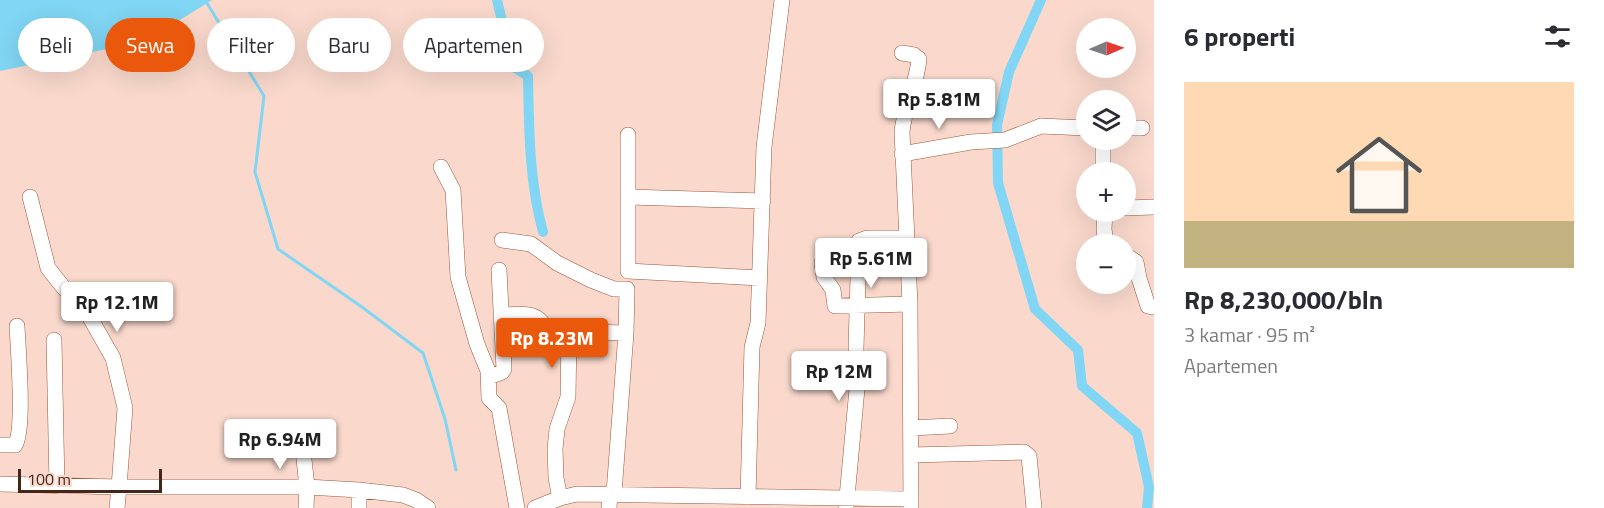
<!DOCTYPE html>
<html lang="id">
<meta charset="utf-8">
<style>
:root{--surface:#fff;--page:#f2f2f3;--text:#2b2b33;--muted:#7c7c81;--line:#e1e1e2;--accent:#ea580c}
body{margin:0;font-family:"Titillium Web",sans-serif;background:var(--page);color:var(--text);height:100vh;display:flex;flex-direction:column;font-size:22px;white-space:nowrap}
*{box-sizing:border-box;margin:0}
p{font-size:20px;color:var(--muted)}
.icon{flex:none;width:33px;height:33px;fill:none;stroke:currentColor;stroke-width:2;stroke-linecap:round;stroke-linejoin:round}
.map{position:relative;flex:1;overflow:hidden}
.side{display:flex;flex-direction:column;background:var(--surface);width:450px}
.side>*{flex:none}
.banner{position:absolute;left:18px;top:18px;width:570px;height:54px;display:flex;gap:12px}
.needle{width:39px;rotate:88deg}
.buttons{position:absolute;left:1076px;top:18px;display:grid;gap:12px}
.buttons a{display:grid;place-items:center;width:60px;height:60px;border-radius:50%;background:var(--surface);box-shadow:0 6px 24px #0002;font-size:30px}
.scale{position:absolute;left:18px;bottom:15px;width:144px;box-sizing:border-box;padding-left:6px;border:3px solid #452619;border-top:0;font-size:16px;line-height:21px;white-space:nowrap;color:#452619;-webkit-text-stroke:4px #fad9cc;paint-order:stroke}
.price{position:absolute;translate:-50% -51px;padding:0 14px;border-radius:6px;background:#fff;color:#222;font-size:20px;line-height:39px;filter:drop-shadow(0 2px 3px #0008)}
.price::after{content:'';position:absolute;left:50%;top:36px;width:18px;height:14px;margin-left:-9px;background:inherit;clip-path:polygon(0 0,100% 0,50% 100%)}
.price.current{background:var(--accent);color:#fff}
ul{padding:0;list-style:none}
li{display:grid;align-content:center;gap:12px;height:318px;padding:0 30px}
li+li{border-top:2px solid var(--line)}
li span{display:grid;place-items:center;height:186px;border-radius:0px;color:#555}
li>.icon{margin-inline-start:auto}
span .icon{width:108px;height:108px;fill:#fffc;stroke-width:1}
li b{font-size:26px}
h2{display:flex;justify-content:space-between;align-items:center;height:72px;padding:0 30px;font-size:26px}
.tag{padding:0 21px;border-radius:27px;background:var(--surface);box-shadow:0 6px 24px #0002;font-size:21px;line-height:54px}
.tag.current{background:var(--accent);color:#fff}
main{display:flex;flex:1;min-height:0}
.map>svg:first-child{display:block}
.water{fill:#80d6f4}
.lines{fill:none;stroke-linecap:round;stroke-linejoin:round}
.stream{stroke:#80d6f4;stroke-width:3}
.canal{stroke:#80d6f4;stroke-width:10}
.minor-casing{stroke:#9d5639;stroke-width:16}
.minor{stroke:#fff;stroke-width:15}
</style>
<main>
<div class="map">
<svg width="1154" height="508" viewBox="0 0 1154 508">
<rect width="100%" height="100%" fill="#fad9cc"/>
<!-- water -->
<path class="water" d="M0,0H212L146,41L0,71Z"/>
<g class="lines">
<!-- stream -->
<path class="stream" d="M205,0L264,96L255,172L278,249L362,307L423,353L445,419L456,470"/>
<!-- canal -->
<path class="canal" d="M497,0L503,25L498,57L528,76C529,129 529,181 543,232
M1041,0L1009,72L997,125L998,183L1035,309L1078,350L1082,386L1137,433L1149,487L1147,508"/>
<defs>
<path id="minor" d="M902,53L914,55L919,59C917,84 904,107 902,132L910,304L911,508
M1125,128H1142
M628,135V271L760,278
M1103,140V172
M902,154L971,142L1005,140L1041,126L1086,128
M441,167L453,190L458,277L477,344L488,371L489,398L499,408L517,508
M30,197L48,268L63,287L84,307L113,358L125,408L119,487H307L359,490L403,495L416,500L428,508
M628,197L763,201
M1125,208L1154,207
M1105,212L1104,229L1106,244
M502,240L531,244L557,263L591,280L614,289H627L626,333L614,493
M1125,259L1130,258L1136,262L1139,278L1148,306L1154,307
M849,261H826L822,263L824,277L833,290L835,306L910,304
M502,315C512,315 528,312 537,318C543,322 545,328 552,331L626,333
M54,340L57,486
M489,377L502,372L504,369L499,270
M911,428L950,426
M302,441L307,487L306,508
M0,445H15C25,430 18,348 17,326
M911,455L1024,452L1029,456L1034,508
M0,484L119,487L117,508
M748,497L752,347L758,323L764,147L782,0
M560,498L556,478L555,449L557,429L568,397L569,333
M359,508V490
M535,508L560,498L577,494L911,499
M609,508L610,493
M846,508L858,378L856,349L859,241L867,238H907"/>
</defs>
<!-- minor casing -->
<use href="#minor" class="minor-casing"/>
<!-- minor -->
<use href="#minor" class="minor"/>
</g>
</svg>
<div class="buttons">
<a><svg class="needle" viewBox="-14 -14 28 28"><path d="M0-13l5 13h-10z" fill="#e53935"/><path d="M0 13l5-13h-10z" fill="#7c7c81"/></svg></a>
<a><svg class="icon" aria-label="layers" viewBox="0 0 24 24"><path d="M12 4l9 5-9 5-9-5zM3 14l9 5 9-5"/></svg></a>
<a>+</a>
<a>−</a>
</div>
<div class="scale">100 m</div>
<b class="price" style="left:939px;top:130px">Rp 5.81M</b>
<b class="price" style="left:871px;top:289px">Rp 5.61M</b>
<b class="price" style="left:117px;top:333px">Rp 12.1M</b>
<b class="price current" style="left:552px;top:369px">Rp 8.23M</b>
<b class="price" style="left:839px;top:402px">Rp 12M</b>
<b class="price" style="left:280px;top:470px">Rp 6.94M</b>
<div class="banner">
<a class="tag">Beli</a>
<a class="tag current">Sewa</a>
<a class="tag">Filter</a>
<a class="tag">Baru</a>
<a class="tag">Apartemen</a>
</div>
</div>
<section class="side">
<h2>6 properti<svg class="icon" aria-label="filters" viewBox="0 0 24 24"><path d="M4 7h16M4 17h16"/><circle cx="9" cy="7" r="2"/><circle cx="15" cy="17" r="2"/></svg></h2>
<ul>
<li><span style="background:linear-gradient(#ffd9b3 75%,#c2b280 0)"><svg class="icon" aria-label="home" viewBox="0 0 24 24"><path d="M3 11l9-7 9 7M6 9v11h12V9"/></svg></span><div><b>Rp 8,230,000/bln</b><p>3 kamar · 95 m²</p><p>Apartemen</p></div></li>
</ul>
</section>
</main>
